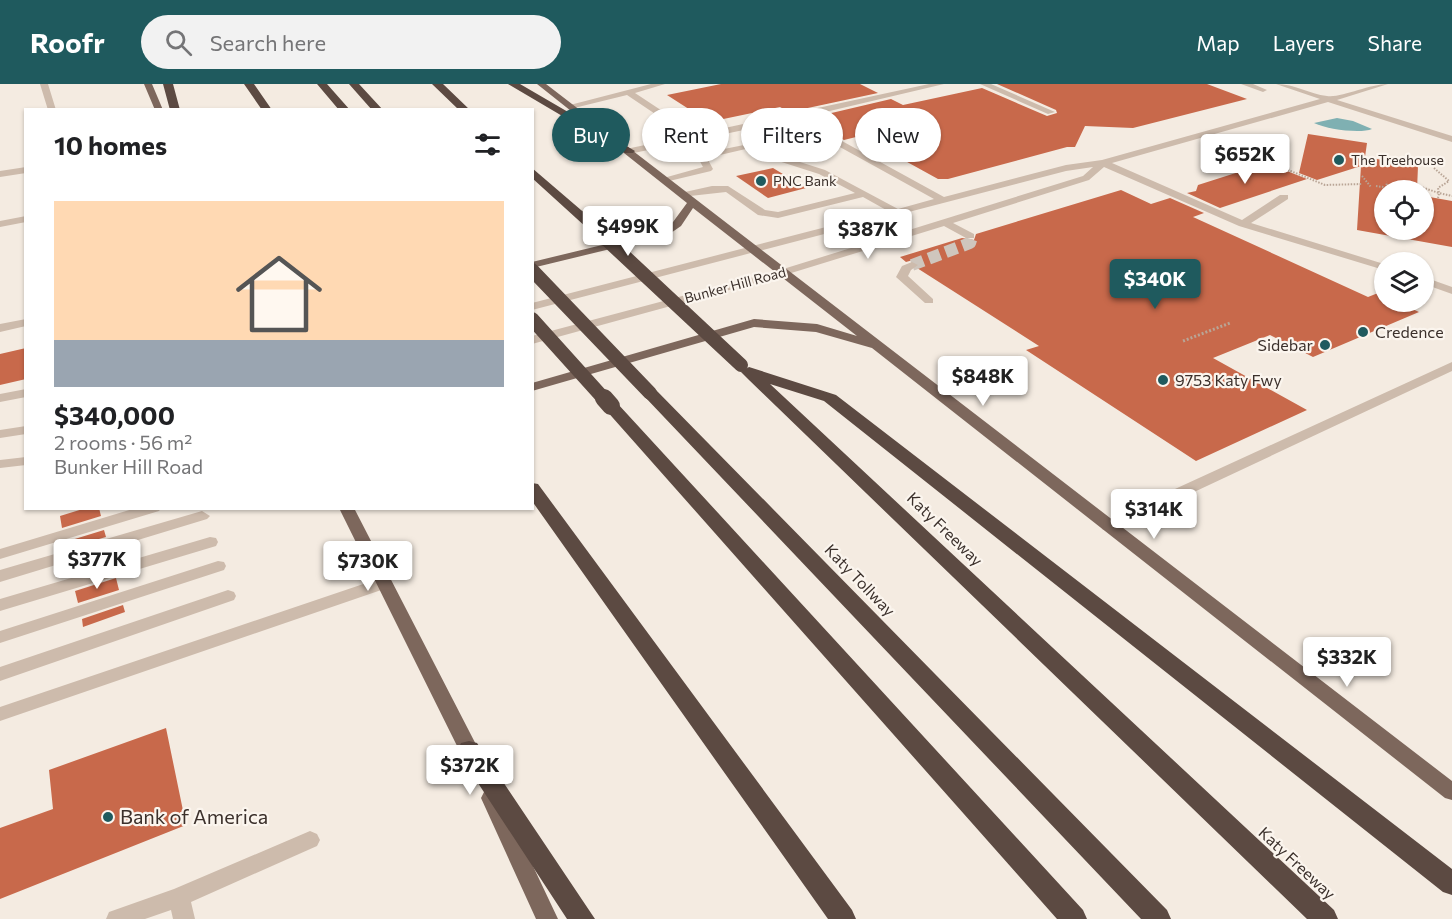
<!DOCTYPE html>
<meta charset="utf-8">
<style>
:root{--surface:#fff;--page:#f2f2f2;--text:#202124;--muted:#757577;--accent:#1f5a5e}
body{margin:0;font-family:Commissioner,sans-serif;background:var(--page);color:var(--text);height:100vh;display:flex;flex-direction:column;font-size:22px;white-space:nowrap}
*{box-sizing:border-box;margin:0}
p{font-size:20px;color:var(--muted)}
.icon{flex:none;width:33px;height:33px;fill:none;stroke:currentColor;stroke-width:2;stroke-linecap:round;stroke-linejoin:round}
.map{position:relative;flex:1;overflow:hidden}
.panel{position:absolute;left:24px;top:24px;width:510px;height:402px;display:flex;flex-direction:column;background:var(--surface);border-radius:0px;box-shadow:0 2px 4px #0004}
.panel>*{flex:none}
.guide{position:absolute;left:552px;top:24px;width:570px;height:54px;display:flex;gap:12px}
.fabs{position:absolute;left:1374px;top:96px;display:grid;gap:12px}
.fabs a{display:grid;place-items:center;width:60px;height:60px;border-radius:50%;background:var(--surface);box-shadow:0 2px 4px #0004;font-size:30px}
.price{position:absolute;translate:-50% -51px;padding:0 14px;border-radius:6px;background:#fff;color:#222;font-size:20px;line-height:39px;filter:drop-shadow(0 2px 3px #0008)}
.price::after{content:'';position:absolute;left:50%;top:36px;width:18px;height:14px;margin-left:-9px;background:inherit;clip-path:polygon(0 0,100% 0,50% 100%)}
.price.selected{background:var(--accent);color:#fff}
ul{padding:0;list-style:none}
li{display:grid;align-content:center;gap:12px;height:318px;padding:0 30px}
li span{display:grid;place-items:center;height:186px;border-radius:0px;color:#555}
li>.icon{margin-inline-start:auto}
span .icon{width:108px;height:108px;fill:#fffc;stroke-width:1}
li b{font-size:26px}
h2{display:flex;justify-content:space-between;align-items:center;height:72px;padding:0 30px;font-size:26px}
.tag{padding:0 21px;border-radius:27px;background:var(--surface);box-shadow:0 2px 4px #0004;font-size:21px;line-height:54px}
.tag.selected{background:var(--accent);color:#fff}
header{display:flex;align-items:center;gap:36px;box-sizing:border-box;height:84px;padding:0 30px;background:var(--accent);color:#fff}
header strong{font-size:28px}
nav{display:flex;gap:33px;margin-inline-start:auto;font-size:21px}
.search{width:420px;height:54px;background:var(--page);display:flex;align-items:center;gap:15px;box-sizing:border-box;padding:0 21px;border-radius:33px;color:var(--muted);font-size:22px}
.map>svg:first-child{display:block}
.water{fill:#7fb0b2}
.building{fill:#c8694b}
.lines{fill:none;stroke-linecap:round;stroke-linejoin:round}
.minor-tunnel{stroke:#cfc6bd;stroke-width:12;stroke-dasharray:12 6;stroke-linecap:butt}
.path-far1{stroke:#b9a596;stroke-width:2;stroke-dasharray:1.5 1.5;stroke-linecap:butt}
.path{stroke:#b9a596;stroke-width:3;stroke-dasharray:2 2;stroke-linecap:butt}
.minor{fill:#cdbbac;fill-rule:evenodd}
.major{fill:#7d675c;fill-rule:evenodd}
.highway{fill:#5c4a42;fill-rule:evenodd}
.path-bridge{stroke:#b9a596;stroke-width:2;stroke-dasharray:1.5 1.5;stroke-linecap:butt}
.highway-bridge-far1{stroke:#5c4a42;stroke-width:14}
.highway-bridge{stroke:#5c4a42;stroke-width:18}
.poi-dot{fill:#1f5a5e;stroke:#fbf5ee;stroke-width:2}
.labels{text-anchor:middle;stroke-width:4.5;stroke-linejoin:round;paint-order:stroke}
.far-poi-label{font-size:14px;fill:#3b302b;stroke:#fbf5ee;text-anchor:start}
.far-street-label{font-size:14px;fill:#3b302b;stroke:#fbf5ee}
.poi-label{font-size:16px;fill:#3b302b;stroke:#fbf5ee;text-anchor:start}
.street-label{font-size:16px;fill:#3b302b;stroke:#fbf5ee}
.near-poi-label{font-size:20px;fill:#3b302b;stroke:#fbf5ee;text-anchor:start}
</style>
<header>
<strong>Roofr</strong>
<div class="search"><svg class="icon" aria-label="search" viewBox="0 0 24 24"><circle cx="10" cy="10" r="6"/><path d="M15 15l6 6"/></svg>Search here</div>
<nav><a>Map</a><a>Layers</a><a>Share</a></nav>
</header>
<div class="map">
<svg width="1452" height="835" viewBox="0 0 1452 835">
<rect width="100%" height="100%" fill="#f4ebe1"/>
<!-- water -->
<path class="water" d="M1337,34L1353,37L1372,45C1360,50 1326,45 1314,39Z"/>
<!-- building -->
<path class="building" d="M721,0H860L878,9L789,28L780,23L709,38L667,11Z
M997,0H1207L1247,15L1133,44L1085,42L1075,63H1067L948,95H938L860,52L844,56L806,35L891,15L903,21L982,4L1047,32L1057,29L1056,26Z
M1308,50L1367,59L1365,73L1418,82L1417,106H1384V146H1424V112L1452,117V163L1357,146L1361,82L1317,96L1299,89Z
M1267,79L1307,95L1220,124L1187,109L1196,107L1198,101Z
M773,84L806,104L768,114L736,92Z
M1121,106L1151,120L1170,114L1204,129L1193,133L1368,213L1378,209L1384,212V218H1397L1419,228L1313,273L1270,251L1213,274L1307,326L1196,377L1026,266L1039,262L917,184L920,182L919,179L913,176L906,178L900,173L962,154L974,156L976,150Z
M26,264V295L0,301V270Z
M86,424H99L101,432L62,444L60,432Z
M104,446L106,453L67,464L65,458Z
M109,467L112,479L72,491L70,479Z
M116,494L119,506L78,519L75,507Z
M123,521L125,528L83,543L82,535Z
M166,644L186,741L0,815V744L53,725L49,686Z"/>
<g class="lines">
<!-- minor-tunnel -->
<path class="minor-tunnel" d="M912,181L970,159L972,153L970,152"/>
<!-- path-far1 -->
<path class="path-far1" d="M1271,79L1325,101L1362,100
M1434,84L1449,97L1438,104L1439,109L1452,112
M1376,102L1404,106
M1386,104L1387,98
M1418,106L1421,103L1439,109L1438,114"/>
<!-- path -->
<path class="path" d="M1183,257L1230,239"/>
<!-- minor -->
<path class="minor" d="M40,0H48L56,26H48Z
M651,0H665L635,9L697,50L929,0H944L800,34L944,113L1066,81L1102,76L1320,15L1276,0C1295,0 1309,10 1327,12C1342,14 1369,0 1388,0L1337,16L1452,52V58L1328,18L1112,79L1242,136L1280,111H1288V115L1251,139L1384,180V186L1239,142L1104,83L1089,96L953,139L974,150V154H966L944,142L788,190L532,260V252L780,186L1083,92L1093,83L1066,87L532,226V219L888,127L863,113L778,134L758,131L726,108L681,113V109L685,108L712,102H728L765,126L778,128L855,109L819,90L769,74L750,64L707,74L713,85L711,87L665,98L660,95L703,83L697,72L699,70L754,59L775,70L825,86L898,125L934,115L791,36L629,70L624,67L626,65L688,52L627,11L570,25L566,22Z
M980,0H991L1055,28L1048,30Z
M1241,0H1253L1267,6L1263,8Z
M26,83V89L0,93V87Z
M26,132V138L0,143V137Z
M912,178L918,181L911,186L908,192L933,215V219H925L896,193L902,182Z
M1424,193L1452,203V210L1424,200Z
M26,235V242L0,248V240Z
M1452,278V287L1113,446H1103L1100,442L1103,438Z
M26,305V313L0,318V310Z
M26,342V350L0,354V346Z
M26,373V381L0,384V376Z
M136,424H161L159,427L0,475V465Z
M202,427L210,432L207,435L0,498V486Z
M210,453L216,454L218,458L216,462L0,527V515Z
M218,477L224,478L226,482L224,486L0,559V547Z
M384,493L390,495L392,499L390,503L0,637V623Z
M228,506L234,508L236,512L234,516L0,597V583Z
M310,747L317,750L320,756L317,762L191,818L195,835H173L171,826L145,835H106L109,828L174,805Z"/>
<!-- major -->
<path class="major" d="M144,0H152L163,26H155Z
M537,0H546L1452,697V716L1445,714L872,264L816,248L754,243L532,307V299L754,235L817,240L857,252L693,124L681,142L668,151L532,184V178L660,147L673,138L687,119Z
M339,424H354L484,676L481,682L474,684L467,682Z
M491,706L498,708L558,835H536L481,714L484,708Z"/>
<!-- highway -->
<path class="highway" d="M163,0H173L180,26H170Z
M244,0H254L272,26H262Z
M317,0H327L350,26H339Z
M349,0H359L383,26H372Z
M432,0H443L470,26H459Z
M508,0H520L635,67L633,69H625Z
M532,84L595,138L597,141L595,144H587L532,94Z
M749,283L836,311L1452,785V811L1443,808L824,317L770,300L1334,826L1338,835H1307L749,296L741,288Z
M650,304L656,306L1167,826L1171,835H1141L644,312L642,309Z
M611,317L617,319L1083,826L1087,835H1057L605,325L603,322L605,319Z
M532,399L538,400L852,826L856,835H828L532,417Z
M469,657L477,659L595,835H567L461,673L458,666L461,659Z"/>
<!-- path-bridge -->
<path class="path-bridge" d="M1362,92L1371,103"/>
<!-- highway-bridge-far1 -->
<path class="highway-bridge-far1" d="M591,141L741,281
M532,186L650,309
M532,235L605,316"/>
<!-- highway-bridge -->
<path class="highway-bridge" d="M604,314L611,322"/>
</g>
<!-- markers -->
<g class="poi-dot">
<circle cx="1339" cy="76" r="6"/>
<circle cx="761" cy="97" r="6"/>
<circle cx="1363" cy="248" r="6"/>
<circle cx="1325" cy="261" r="6"/>
<circle cx="1163" cy="296" r="6"/>
<circle cx="108" cy="733" r="6"/>
</g>
<g class="labels">
<!-- far-poi labels -->
<g class="far-poi-label">
<text x="1351" y="81">The Treehouse</text>
<text x="773" y="102">PNC Bank</text>
</g>
<!-- far-street labels -->
<g class="far-street-label">
<text transform="translate(735 201) rotate(-15)" y="5">Bunker Hill Road</text>
</g>
<!-- poi labels -->
<g class="poi-label">
<text x="1375" y="254">Credence</text>
<text x="1313" y="267" text-anchor="end">Sidebar</text>
<text x="1175" y="302">9753 Katy Fwy</text>
</g>
<!-- street labels -->
<g class="street-label">
<text transform="translate(945 445) rotate(44)" y="6">Katy Freeway</text>
<text transform="translate(860 496) rotate(46)" y="6">Katy Tollway</text>
<text transform="translate(1297 779) rotate(43)" y="6">Katy Freeway</text>
</g>
<!-- near-poi labels -->
<g class="near-poi-label">
<text x="120" y="740">Bank of America</text>
</g>
</g>
</svg>
<div class="fabs">
<a><svg class="icon" aria-label="locate" viewBox="0 0 24 24"><circle cx="12" cy="12" r="6"/><path d="M12 2v4M12 18v4M2 12h4M18 12h4"/></svg></a>
<a><svg class="icon" aria-label="layers" viewBox="0 0 24 24"><path d="M12 4l9 5-9 5-9-5zM3 14l9 5 9-5"/></svg></a>
</div>
<b class="price" style="left:1245px;top:101px">$652K</b>
<b class="price" style="left:628px;top:173px">$499K</b>
<b class="price" style="left:868px;top:176px">$387K</b>
<b class="price selected" style="left:1155px;top:226px">$340K</b>
<b class="price" style="left:983px;top:323px">$848K</b>
<b class="price" style="left:1154px;top:456px">$314K</b>
<b class="price" style="left:97px;top:506px">$377K</b>
<b class="price" style="left:368px;top:508px">$730K</b>
<b class="price" style="left:1347px;top:604px">$332K</b>
<b class="price" style="left:470px;top:712px">$372K</b>
<div class="guide">
<a class="tag selected">Buy</a>
<a class="tag">Rent</a>
<a class="tag">Filters</a>
<a class="tag">New</a>
</div>
<section class="panel">
<h2>10 homes<svg class="icon" aria-label="filters" viewBox="0 0 24 24"><path d="M4 7h16M4 17h16"/><circle cx="9" cy="7" r="2"/><circle cx="15" cy="17" r="2"/></svg></h2>
<ul>
<li><span style="background:linear-gradient(#ffd9b3 75%,#9aa5b1 0)"><svg class="icon" aria-label="home" viewBox="0 0 24 24"><path d="M3 11l9-7 9 7M6 9v11h12V9"/></svg></span><div><b>$340,000</b><p>2 rooms · 56 m²</p><p>Bunker Hill Road</p></div></li>
</ul>
</section>
</div>
